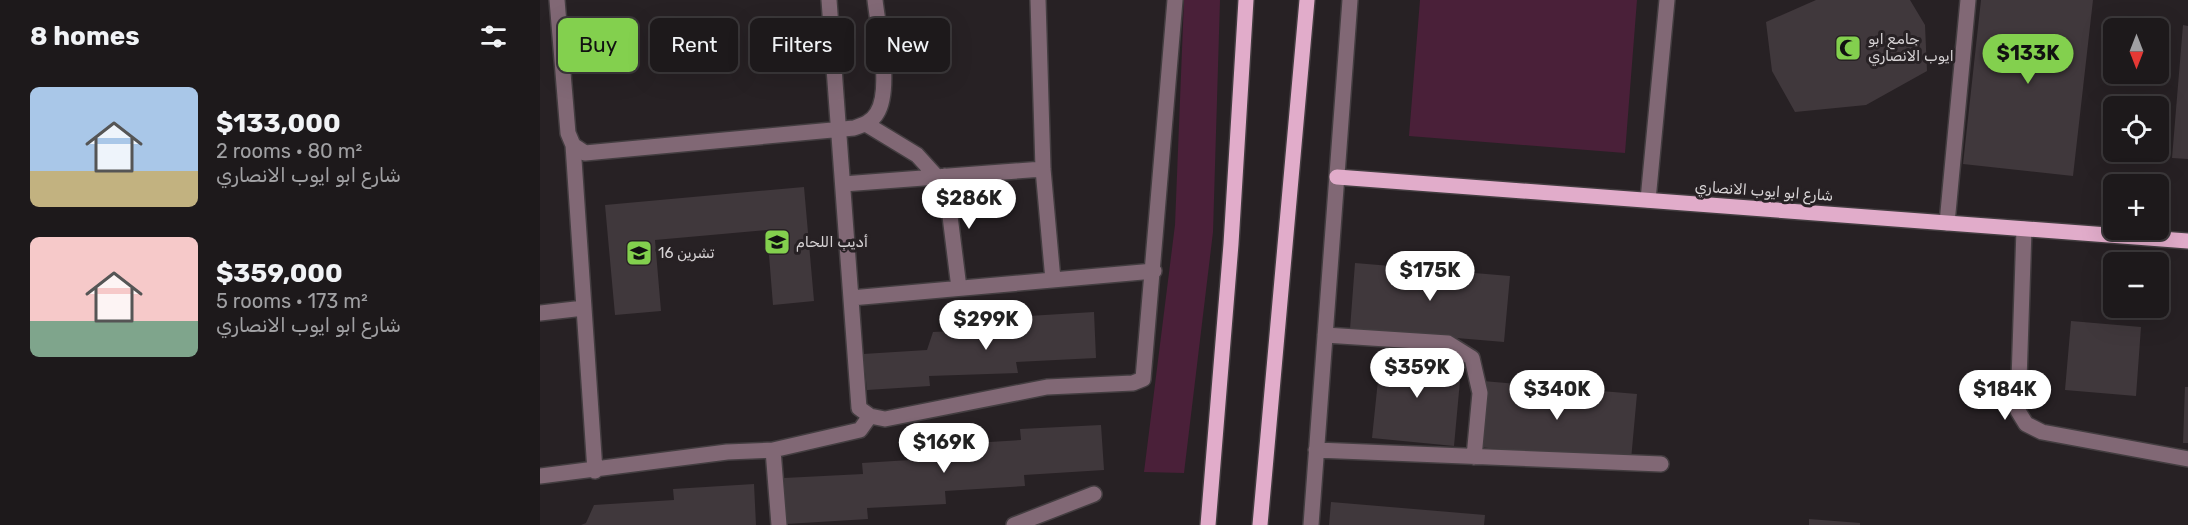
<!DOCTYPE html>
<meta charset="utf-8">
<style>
:root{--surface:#1d191b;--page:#252224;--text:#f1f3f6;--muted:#a0a0a3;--line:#3b383a;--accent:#83d04e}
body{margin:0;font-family:Rubik,"Noto Sans Arabic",sans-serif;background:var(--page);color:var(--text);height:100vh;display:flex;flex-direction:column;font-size:22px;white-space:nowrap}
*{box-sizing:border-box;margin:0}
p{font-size:20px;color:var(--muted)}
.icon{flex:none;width:33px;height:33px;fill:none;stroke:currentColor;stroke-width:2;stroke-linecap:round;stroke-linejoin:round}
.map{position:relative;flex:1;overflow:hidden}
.sheet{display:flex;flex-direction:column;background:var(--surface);width:540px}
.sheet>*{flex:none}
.guide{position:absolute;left:18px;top:18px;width:570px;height:54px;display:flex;gap:12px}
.needle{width:39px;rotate:180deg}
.buttons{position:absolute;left:1563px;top:18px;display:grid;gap:12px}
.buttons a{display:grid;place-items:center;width:66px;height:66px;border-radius:9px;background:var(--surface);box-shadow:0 6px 24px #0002,0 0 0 2px var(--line);font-size:30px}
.price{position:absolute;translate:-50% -51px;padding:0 14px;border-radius:21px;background:#fff;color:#222;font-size:20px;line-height:39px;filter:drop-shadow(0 2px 3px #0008)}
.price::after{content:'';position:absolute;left:50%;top:36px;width:18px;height:14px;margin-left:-9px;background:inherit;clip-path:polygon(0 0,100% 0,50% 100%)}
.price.active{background:var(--accent);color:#111}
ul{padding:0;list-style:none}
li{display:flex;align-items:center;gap:18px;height:150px;padding:0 30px}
li span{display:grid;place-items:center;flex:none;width:168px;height:120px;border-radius:9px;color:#555}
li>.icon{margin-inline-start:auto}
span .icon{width:72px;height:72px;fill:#fffc;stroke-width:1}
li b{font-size:26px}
h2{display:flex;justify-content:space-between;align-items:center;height:72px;padding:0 30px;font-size:26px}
.chip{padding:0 21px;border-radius:9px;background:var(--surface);box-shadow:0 6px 24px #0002,0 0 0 2px var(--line);font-size:21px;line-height:54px}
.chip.active{background:var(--accent);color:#111}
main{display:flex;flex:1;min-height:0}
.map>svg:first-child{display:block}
.green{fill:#4a2039}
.building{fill:#40383c}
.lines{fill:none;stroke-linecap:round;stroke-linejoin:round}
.minor-casing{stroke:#433d40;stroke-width:18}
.major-casing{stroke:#433d40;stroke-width:18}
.minor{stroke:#816875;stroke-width:15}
.major{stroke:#e1acca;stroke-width:15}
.labels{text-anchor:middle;stroke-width:6;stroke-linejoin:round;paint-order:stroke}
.poi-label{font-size:15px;fill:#d7d3d5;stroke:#272124;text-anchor:start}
.street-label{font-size:15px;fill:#d7d3d5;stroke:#272124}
</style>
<main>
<section class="sheet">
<h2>8 homes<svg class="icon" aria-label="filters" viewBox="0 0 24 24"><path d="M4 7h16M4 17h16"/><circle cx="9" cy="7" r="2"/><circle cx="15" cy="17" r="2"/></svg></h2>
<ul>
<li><span style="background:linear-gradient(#a9c7e8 70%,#c2b280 0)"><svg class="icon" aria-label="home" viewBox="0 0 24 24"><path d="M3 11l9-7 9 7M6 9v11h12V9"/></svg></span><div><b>$133,000</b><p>2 rooms · 80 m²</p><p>شارع ابو ايوب الانصاري</p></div></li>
<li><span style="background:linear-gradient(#f6c9c9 70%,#7fa58c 0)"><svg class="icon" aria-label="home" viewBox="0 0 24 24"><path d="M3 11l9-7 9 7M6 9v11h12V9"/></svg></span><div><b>$359,000</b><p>5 rooms · 173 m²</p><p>شارع ابو ايوب الانصاري</p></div></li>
</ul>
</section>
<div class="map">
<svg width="1648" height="525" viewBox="0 0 1648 525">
<rect width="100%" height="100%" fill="#272124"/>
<!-- green -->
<path class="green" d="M644,0H680L673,232L644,473L604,472L635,225Z
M880,0H1097L1085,153L869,136Z"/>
<!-- building -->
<path class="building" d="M1276,0H1370L1385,25L1387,71L1326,105L1255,112L1232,71L1226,22Z
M1441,0H1553L1533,176L1423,164Z
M1643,25L1648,26V159L1632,158Z
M264,187L274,301L233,305L227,230L115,240L121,311L75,315L65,205Z
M815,263L970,276L964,342L810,329Z
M554,312L556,358L476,362L478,373L389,376L390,386L327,390L323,354L387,350L393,332L473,328L472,317Z
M1531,321L1601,327L1596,396L1525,390Z
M841,351L922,359L914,446L832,438Z
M943,381L1097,394L1091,460L937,447Z
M1645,387H1648V443H1643Z
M561,425L564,470L484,475L485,486L405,491L406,504L327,508L328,519L246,524L244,478L323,474L322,463L402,458L401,445L481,440L480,429Z
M214,484L216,525H41L46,523L54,505L134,500L133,489Z
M791,502L945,515L944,525H789Z
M1269,519L1320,523V525H1269Z"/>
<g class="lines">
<defs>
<path id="minor" d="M17,0L28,133L33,145L45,153L314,128C323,125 332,122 337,113C352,89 338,28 335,0
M289,0L319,408L330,416L345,419L507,387L593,383L603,379L635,0
M498,0L503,169L513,280
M326,124L377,155L397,177
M33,145L55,471
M405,176L419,288
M303,184L503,169
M1108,200L1127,0
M1407,223L1428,0
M1484,229L1478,411L1486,424L1502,432L1648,459
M311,298L614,271
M0,313L44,308
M785,335L908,343L932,358L940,393L934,457
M233,450L320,430L330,416
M776,450L1121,464
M0,476L187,452L233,450L239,525
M474,525L554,494
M771,525L810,0"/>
<path id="major" d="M797,177L1648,241
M668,525L691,244L706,0
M720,525L767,0"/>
</defs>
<!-- minor casing -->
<use href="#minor" class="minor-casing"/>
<!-- major casing -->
<use href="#major" class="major-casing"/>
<!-- minor -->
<use href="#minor" class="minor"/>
<!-- major -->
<use href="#major" class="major"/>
</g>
<!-- icons -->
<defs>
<symbol id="mosque-square" viewBox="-11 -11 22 22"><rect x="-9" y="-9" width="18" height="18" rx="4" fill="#83d04e" stroke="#272124"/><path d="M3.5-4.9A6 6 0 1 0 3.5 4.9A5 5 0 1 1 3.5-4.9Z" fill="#111"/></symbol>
<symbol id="school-square" viewBox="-11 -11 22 22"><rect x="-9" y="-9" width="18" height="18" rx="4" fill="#83d04e" stroke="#272124"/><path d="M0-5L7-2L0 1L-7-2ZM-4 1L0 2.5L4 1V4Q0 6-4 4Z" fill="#111"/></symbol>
</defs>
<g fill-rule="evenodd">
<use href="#mosque-square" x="1293" y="33" width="30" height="30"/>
<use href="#school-square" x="222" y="227" width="30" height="30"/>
<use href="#school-square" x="84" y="238" width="30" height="30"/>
</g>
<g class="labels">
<!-- poi labels -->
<g class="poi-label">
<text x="1328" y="44">جامع ابو<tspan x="1328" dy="17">ايوب الانصاري</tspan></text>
<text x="256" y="247">أديب اللحام</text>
<text x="118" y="258">16 تشرين</text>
</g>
<!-- street labels -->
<g class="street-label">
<text transform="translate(1224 191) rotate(4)" y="5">شارع ابو ايوب الانصاري</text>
</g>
</g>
</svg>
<div class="buttons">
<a><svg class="needle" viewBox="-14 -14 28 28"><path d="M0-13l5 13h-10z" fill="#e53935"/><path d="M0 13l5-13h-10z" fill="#a0a0a3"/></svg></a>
<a><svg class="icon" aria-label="locate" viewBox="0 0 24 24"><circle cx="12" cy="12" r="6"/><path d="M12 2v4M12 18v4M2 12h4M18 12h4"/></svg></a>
<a>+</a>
<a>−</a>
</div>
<b class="price active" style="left:1488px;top:85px">$133K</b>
<b class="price" style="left:429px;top:230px">$286K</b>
<b class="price" style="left:890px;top:302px">$175K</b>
<b class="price" style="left:446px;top:351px">$299K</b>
<b class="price" style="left:877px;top:399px">$359K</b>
<b class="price" style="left:1017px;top:421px">$340K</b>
<b class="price" style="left:1465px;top:421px">$184K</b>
<b class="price" style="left:404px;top:474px">$169K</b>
<div class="guide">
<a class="chip active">Buy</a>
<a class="chip">Rent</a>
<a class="chip">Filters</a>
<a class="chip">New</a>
</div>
</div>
</main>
